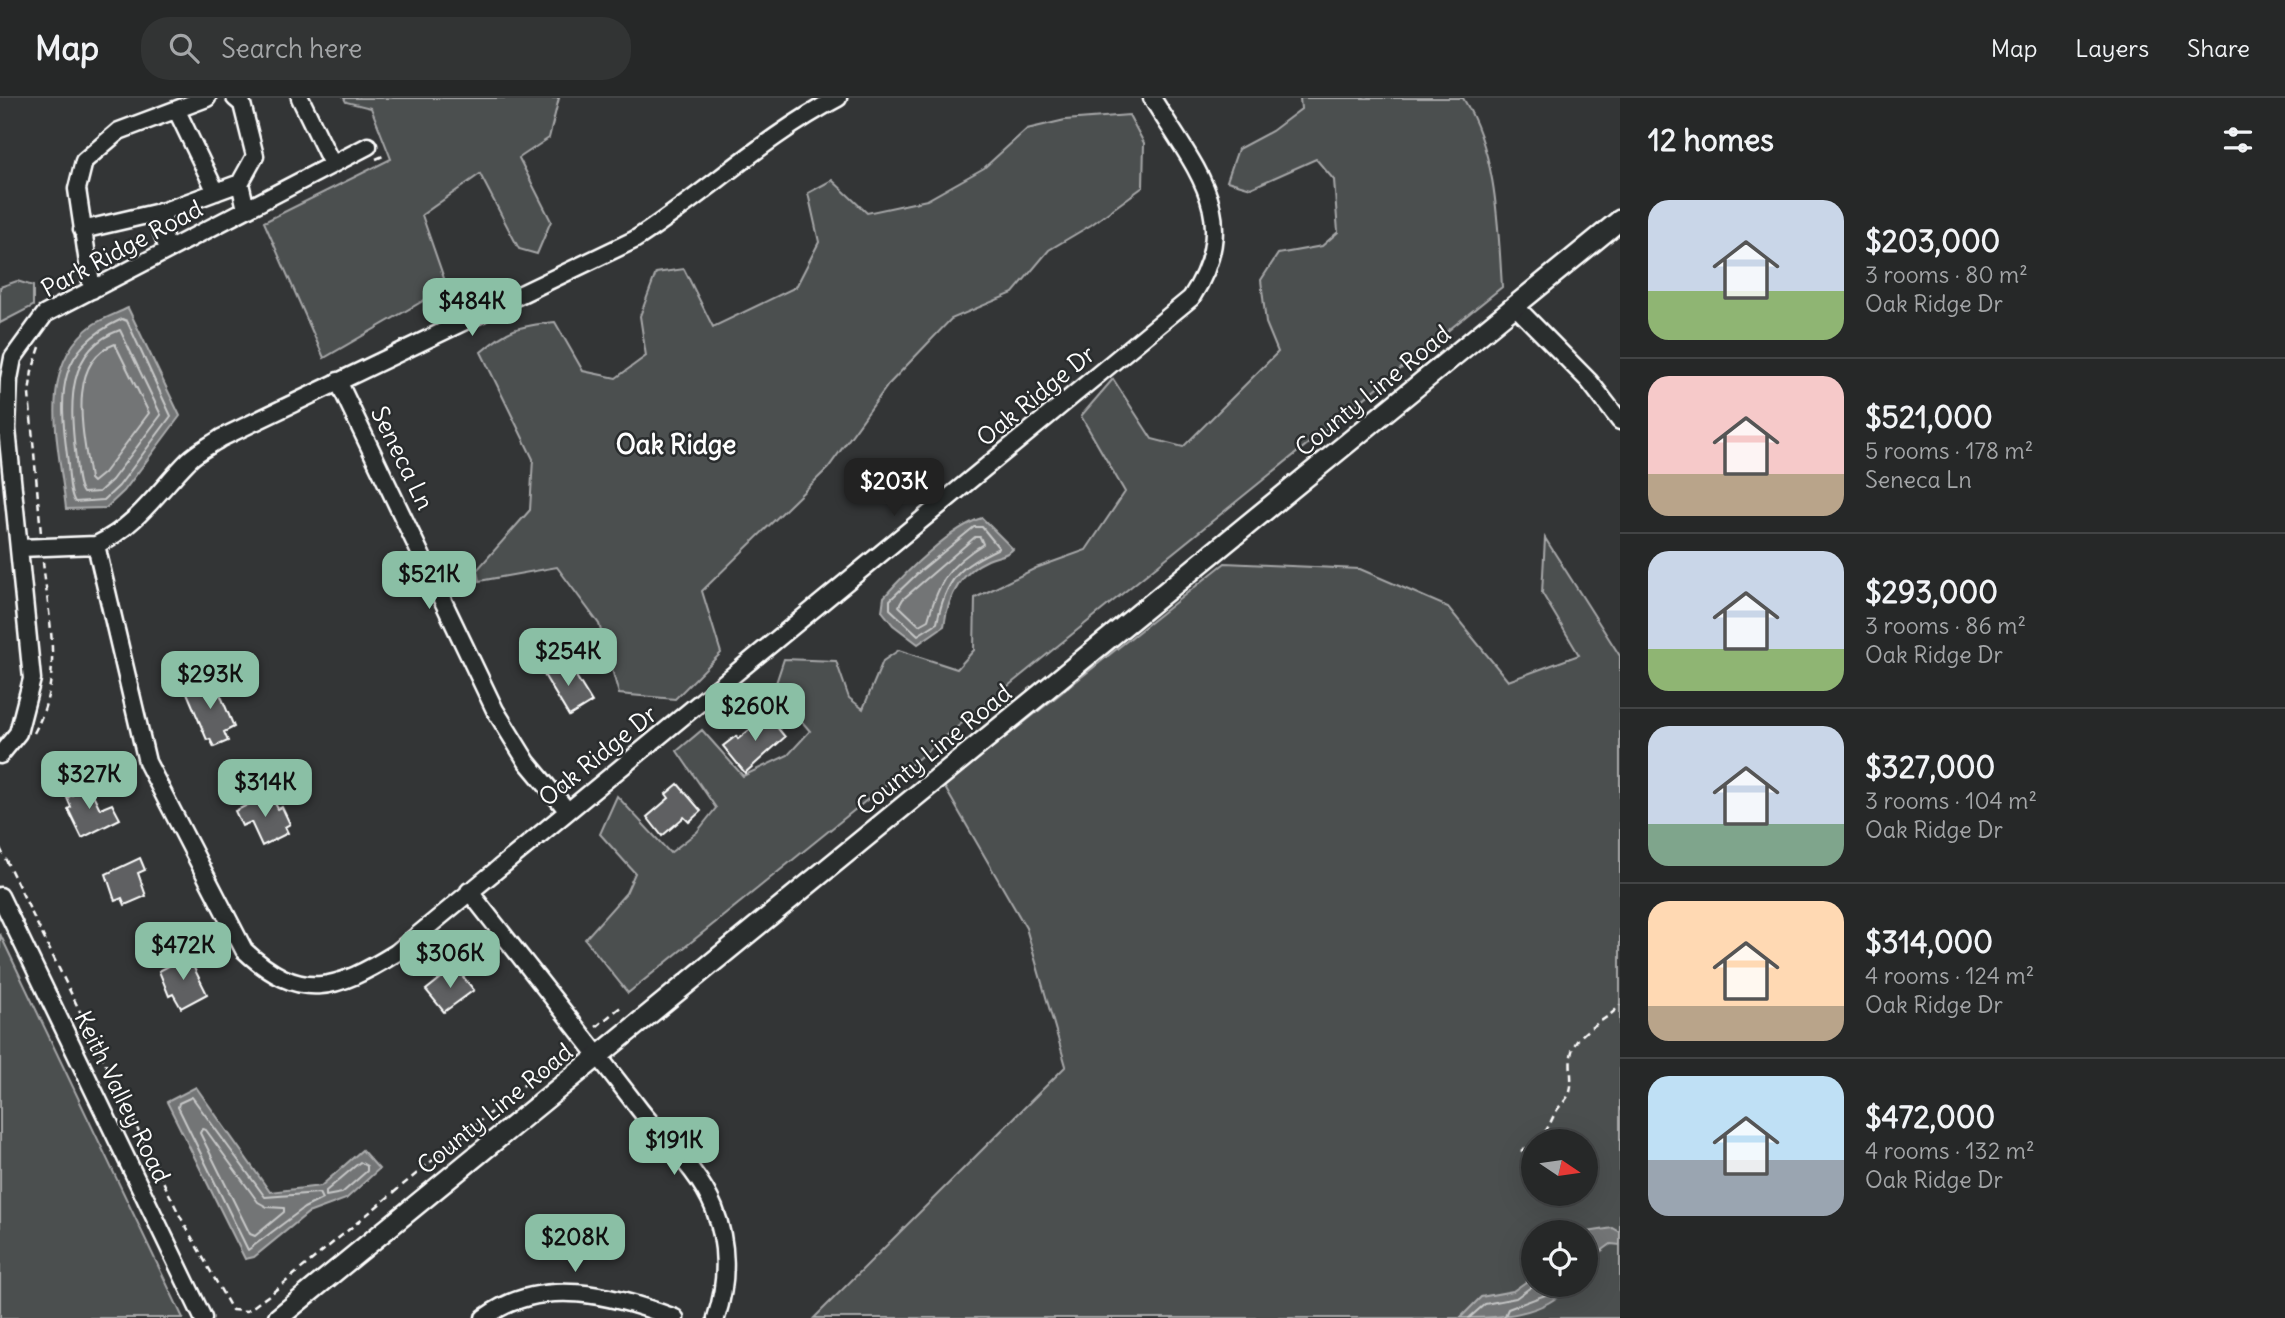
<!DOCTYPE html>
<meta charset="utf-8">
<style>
:root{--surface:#262828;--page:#323434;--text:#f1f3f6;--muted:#a4a6a8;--line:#424445;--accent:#8abfa5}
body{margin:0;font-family:Delius,sans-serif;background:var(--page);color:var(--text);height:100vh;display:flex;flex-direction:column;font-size:26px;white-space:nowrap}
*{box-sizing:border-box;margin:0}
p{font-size:23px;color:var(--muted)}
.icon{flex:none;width:38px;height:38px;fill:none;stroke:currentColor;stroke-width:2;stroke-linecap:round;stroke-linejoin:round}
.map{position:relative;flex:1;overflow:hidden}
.details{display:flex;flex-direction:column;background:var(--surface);width:665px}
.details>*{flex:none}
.needle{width:46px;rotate:103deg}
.controls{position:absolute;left:1521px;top:1031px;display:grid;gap:14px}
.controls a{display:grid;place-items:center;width:77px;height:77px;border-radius:50%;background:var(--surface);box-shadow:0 7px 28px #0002,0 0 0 2px var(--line);font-size:35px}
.price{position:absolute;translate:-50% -60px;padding:0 16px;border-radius:14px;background:var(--accent);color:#111;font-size:23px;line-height:46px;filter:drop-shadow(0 2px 4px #0008)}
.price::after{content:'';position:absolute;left:50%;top:42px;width:21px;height:16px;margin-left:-10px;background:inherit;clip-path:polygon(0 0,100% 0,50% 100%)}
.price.on{background:#222;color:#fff}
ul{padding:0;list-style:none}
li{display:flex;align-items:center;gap:21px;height:175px;padding:0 28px}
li+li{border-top:2px solid var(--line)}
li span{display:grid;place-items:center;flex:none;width:196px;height:140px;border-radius:21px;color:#555}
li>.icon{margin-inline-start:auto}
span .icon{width:84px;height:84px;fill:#fffc;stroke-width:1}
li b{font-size:30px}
h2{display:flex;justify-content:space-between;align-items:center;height:84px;padding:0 28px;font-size:30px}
header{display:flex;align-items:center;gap:42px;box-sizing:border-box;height:98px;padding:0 35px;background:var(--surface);border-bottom:2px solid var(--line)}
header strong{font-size:33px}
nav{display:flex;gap:38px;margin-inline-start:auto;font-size:24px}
.search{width:490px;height:63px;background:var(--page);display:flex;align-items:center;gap:18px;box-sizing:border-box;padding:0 24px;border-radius:28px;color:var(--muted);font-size:26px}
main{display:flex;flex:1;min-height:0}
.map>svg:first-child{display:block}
.green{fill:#4c4f50;stroke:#a6a7a8;stroke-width:2;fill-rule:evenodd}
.water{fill:#737576;stroke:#abacad;stroke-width:2}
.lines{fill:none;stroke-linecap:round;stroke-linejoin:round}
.shore{stroke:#c7c8c8;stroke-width:2}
.building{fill:#5f6162;stroke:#fff;stroke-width:2}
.minor-casing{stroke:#fff;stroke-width:21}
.major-casing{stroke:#fff;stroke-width:24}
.path{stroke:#fff;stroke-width:2.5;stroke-dasharray:7 5;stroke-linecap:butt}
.minor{stroke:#2a2d2e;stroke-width:16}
.major{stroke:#2a2d2e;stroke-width:19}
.labels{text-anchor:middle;stroke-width:5;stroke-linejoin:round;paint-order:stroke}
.street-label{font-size:24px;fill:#fff;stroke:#2a2d2e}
.neighbourhood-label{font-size:26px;font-weight:bold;fill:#fff;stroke:#2a2d2e}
</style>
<header>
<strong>Map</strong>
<div class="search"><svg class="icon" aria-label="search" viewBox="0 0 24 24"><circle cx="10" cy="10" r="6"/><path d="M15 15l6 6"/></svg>Search here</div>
<nav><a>Map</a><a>Layers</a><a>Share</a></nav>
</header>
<main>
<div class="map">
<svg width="1620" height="1220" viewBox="0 0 1620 1220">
<rect width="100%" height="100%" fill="#333536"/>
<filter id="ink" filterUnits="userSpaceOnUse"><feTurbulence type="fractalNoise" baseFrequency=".0143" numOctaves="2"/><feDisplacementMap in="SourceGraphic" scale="14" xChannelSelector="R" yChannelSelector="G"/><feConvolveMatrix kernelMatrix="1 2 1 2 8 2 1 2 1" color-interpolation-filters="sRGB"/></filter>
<g filter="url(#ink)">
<!-- green -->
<path class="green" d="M344,0H559L549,40L519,60L551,123L537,156L519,151L480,76L422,117L447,189L324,260L264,124L391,61L371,10L346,4Z
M1300,0H1463C1497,55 1498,126 1502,189L628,895L585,841L626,795L635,775L600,736L617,698L670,755L697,734L716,710L677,653L702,632L743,678L788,657L810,633L774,591L784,561L836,563L849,600L863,611L883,563L899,552L957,571L974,552L975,500L1036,470L1086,452L1125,394L1081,318L1113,281L1152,341L1183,349L1278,254L1266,225L1261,182L1278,156L1322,148L1338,134L1334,82L1316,61L1251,90L1227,83L1238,51L1272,33L1301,11Z
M1129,17L1144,45L1143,89L1091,127L1049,152L1013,195L951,221L888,287L828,370L702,493L721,555L675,601L619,596L599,526L557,469L479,483L477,472L530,412L533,361L481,254C509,230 519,228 555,224L583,273L616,280L646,258L640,218L656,175L684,171L713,229L796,189L819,144L808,95L832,82L867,115L927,102L984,70L1027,31L1065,22Z
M17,183L33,188V208L0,225V189Z
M1545,440L1620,558V1220H814L1066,968L1026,830L944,688L1225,465L1360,471L1448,509L1508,583L1579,557L1542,495ZM1533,1043H1586V1096H1533ZM1533,1134H1586V1186H1533Z
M0,836L183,1220H0Z"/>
<!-- water -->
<path class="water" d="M128,210L180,318L124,393L106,410L66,411C60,350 34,268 94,226C104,220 118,215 128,210Z
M982,420L1013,451C1007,458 997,458 988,462C961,474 948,499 944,528L918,546L893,527L882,513L884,499C906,474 951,429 982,420Z
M196,989L270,1094L321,1088L362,1052L379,1071L346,1101L308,1115L254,1159L245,1161L167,1004Z
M1613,1130L1620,1134V1147L1611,1146L1586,1164V1134Z
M1533,1179V1186L1569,1187C1547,1218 1495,1220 1460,1220L1481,1199L1513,1193Z"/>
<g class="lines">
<!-- shore -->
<path class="shore" d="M122,221L127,223L171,318L119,388L104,402L75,404C68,393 69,370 67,357C59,293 57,251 122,221Z
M120,232L161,317L112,382L99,394L83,395C76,385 77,365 75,353C70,306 66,251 120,232Z
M115,246L149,315L104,375L93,384L90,381C85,342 64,264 115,246Z
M974,429H982L999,450C959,469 946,480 937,525L918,537L890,511V502L919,474Z
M975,439H980L983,446C949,467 939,483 928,522L919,527L899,508L903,501Z
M192,999L265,1099L319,1095L322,1101L304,1110L248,1152L178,1009L179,1005Z
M202,1031L206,1032L258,1104L267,1109L284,1110V1114L255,1138L250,1136L200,1035Z
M360,1064L367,1068V1073L342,1095L326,1098V1093Z
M1469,1220L1485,1206L1516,1200L1535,1186
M1504,1220L1508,1211L1556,1193L1561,1186"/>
</g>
<!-- building -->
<path class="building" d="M566,562L592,604L569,618L543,575Z
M213,579L234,629L224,634L228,643L214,649L210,641L207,642L185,590Z
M764,613L785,639L745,675L723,648L736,638L738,641L757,626L753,622Z
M87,684L100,711L112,706L120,721L82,740L68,711L71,709L67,700L74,696L72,691Z
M678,686L701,713L689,724L684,719L662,738L647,719L669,700L666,696Z
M270,696L278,711L282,709L290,726L285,729L288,735L262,748L251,724L242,728L235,713Z
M140,760L145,772L138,775L146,798L125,807L122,800L115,803L106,776Z
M188,858L207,896L181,910L173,896L169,898L159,873Z
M455,869L474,892L444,914L426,892Z"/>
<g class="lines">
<defs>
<path id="minor" d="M235,0L242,6L255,58L240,85L246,111
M300,0L332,66
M177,13L216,94
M82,132L164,113
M168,152L162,134L164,113L240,85
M92,192L77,91L84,63L119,33L207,0
M1515,208L1589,283L1620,323
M338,283L495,612L527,664L567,712
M96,447C137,428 158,393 189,362C198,353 211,347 221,340L634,142C703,98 765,38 838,0
M20,450L96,447L147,664L244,852C300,905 336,892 396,855L1191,200C1244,119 1195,71 1152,0
M0,657L18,635L32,581L7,331L9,281L13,260L45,216L368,48
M469,793C526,866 584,939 640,1012C665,1044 698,1071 714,1110C728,1145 728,1184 716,1220
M0,798L203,1220
M484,1220C541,1177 613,1197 675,1220"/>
<path id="major" d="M278,1220L1620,122"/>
</defs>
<!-- minor casing -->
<use href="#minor" class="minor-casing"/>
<!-- major casing -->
<use href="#major" class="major-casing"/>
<!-- path -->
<path class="path" d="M376,61L383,58
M40,249L32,273L29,296L41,436
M34,635C64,579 49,524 43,464
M0,750L181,1120L232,1212L247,1213L272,1195L571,948
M596,929L623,907
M1536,1043C1549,1033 1549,1025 1557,1012C1561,1006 1567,1002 1570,994C1574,978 1566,962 1575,946C1585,929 1608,922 1620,907
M1521,1054L1533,1045"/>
<!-- minor -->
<use href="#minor" class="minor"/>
<!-- major -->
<use href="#major" class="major"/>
</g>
</g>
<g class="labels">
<!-- street labels -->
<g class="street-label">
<text transform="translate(122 151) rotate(-28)" y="8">Park Ridge Road</text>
<text transform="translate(1373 293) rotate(-39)" y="8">County Line Road</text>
<text transform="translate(1036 298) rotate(-39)" y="8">Oak Ridge Dr</text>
<text transform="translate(402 360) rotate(64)" y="8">Seneca Ln</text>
<text transform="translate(934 652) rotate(-39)" y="8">County Line Road</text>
<text transform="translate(598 658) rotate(-39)" y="8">Oak Ridge Dr</text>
<text transform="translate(122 999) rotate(64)" y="8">Keith Valley Road</text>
<text transform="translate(495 1011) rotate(-39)" y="8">County Line Road</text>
</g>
<!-- neighbourhood labels -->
<g class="neighbourhood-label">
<text x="676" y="356">Oak Ridge</text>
</g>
</g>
</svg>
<div class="controls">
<a><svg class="needle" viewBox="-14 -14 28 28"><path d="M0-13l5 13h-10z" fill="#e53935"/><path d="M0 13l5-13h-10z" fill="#a4a6a8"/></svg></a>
<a><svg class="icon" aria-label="locate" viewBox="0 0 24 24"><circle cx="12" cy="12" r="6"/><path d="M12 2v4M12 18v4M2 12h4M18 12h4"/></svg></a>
</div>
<b class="price" style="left:472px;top:240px">$484K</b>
<b class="price on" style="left:894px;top:420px">$203K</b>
<b class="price" style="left:429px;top:513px">$521K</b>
<b class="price" style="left:568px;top:590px">$254K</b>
<b class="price" style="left:210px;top:613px">$293K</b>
<b class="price" style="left:755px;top:645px">$260K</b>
<b class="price" style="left:89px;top:713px">$327K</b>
<b class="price" style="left:265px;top:721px">$314K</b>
<b class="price" style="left:183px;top:884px">$472K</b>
<b class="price" style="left:450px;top:892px">$306K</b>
<b class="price" style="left:674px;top:1079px">$191K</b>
<b class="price" style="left:575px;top:1176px">$208K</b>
</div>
<section class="details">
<h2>12 homes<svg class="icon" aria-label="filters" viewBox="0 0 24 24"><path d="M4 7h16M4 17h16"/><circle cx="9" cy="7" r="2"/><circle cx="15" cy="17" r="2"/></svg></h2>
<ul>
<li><span style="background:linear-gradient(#c9d6e8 65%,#8fb573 0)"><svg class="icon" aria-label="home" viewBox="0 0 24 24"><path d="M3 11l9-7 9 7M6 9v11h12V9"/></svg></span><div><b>$203,000</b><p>3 rooms · 80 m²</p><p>Oak Ridge Dr</p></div></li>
<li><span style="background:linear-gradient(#f6c9c9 70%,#b9a48a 0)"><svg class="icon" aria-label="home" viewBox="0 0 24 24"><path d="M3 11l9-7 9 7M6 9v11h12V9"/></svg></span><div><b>$521,000</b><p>5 rooms · 178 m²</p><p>Seneca Ln</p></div></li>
<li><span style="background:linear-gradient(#c9d6e8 70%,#8fb573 0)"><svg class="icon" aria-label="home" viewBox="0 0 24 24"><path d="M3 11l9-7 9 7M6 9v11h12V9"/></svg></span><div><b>$293,000</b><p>3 rooms · 86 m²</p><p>Oak Ridge Dr</p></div></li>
<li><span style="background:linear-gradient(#c9d6e8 70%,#7fa58c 0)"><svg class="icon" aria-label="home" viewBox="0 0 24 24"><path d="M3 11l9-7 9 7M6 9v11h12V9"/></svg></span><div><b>$327,000</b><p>3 rooms · 104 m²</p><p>Oak Ridge Dr</p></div></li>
<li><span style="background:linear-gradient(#ffd9b3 75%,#b9a48a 0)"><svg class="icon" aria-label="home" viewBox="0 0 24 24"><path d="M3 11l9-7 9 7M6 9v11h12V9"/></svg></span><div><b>$314,000</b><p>4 rooms · 124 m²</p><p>Oak Ridge Dr</p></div></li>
<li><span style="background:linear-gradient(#bfe0f5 60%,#9aa5b1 0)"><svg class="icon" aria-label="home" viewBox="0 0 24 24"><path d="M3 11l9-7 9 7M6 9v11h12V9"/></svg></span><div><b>$472,000</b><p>4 rooms · 132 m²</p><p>Oak Ridge Dr</p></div></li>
</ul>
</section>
</main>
